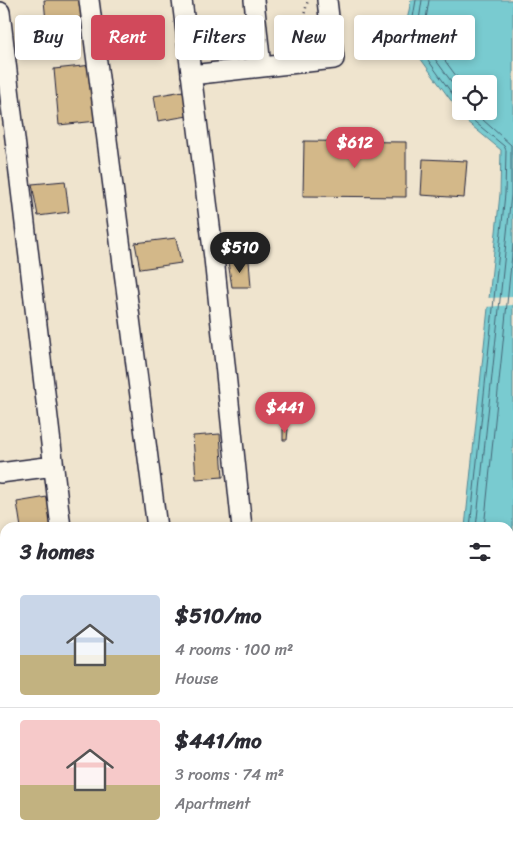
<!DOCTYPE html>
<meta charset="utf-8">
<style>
:root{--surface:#fff;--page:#f7f7f7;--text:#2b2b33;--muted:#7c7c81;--line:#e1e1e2;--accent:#d1495b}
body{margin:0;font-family:Sriracha,sans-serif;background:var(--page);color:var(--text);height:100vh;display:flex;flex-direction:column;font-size:19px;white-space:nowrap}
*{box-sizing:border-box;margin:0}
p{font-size:16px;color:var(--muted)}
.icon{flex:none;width:28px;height:28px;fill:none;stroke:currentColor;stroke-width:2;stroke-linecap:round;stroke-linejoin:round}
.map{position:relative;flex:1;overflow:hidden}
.panel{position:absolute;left:0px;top:522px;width:514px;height:321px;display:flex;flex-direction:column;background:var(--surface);border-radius:15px 15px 0 0;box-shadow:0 2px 8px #0003}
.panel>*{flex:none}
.hud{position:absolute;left:15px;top:15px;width:484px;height:45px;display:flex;gap:10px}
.fabs{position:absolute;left:452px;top:75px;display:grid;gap:10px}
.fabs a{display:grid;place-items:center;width:45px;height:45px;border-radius:5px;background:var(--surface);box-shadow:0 2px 8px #0003;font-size:25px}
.price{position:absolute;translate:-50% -42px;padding:0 11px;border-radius:18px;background:var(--accent);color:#fff;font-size:16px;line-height:32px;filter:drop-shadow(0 1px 2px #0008)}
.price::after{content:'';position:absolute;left:50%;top:30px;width:15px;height:11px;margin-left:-8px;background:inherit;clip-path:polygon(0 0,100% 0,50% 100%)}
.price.on{background:#222;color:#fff}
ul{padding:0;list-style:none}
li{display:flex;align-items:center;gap:15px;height:125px;padding:0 20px}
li+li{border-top:1px solid var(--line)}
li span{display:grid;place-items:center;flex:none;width:140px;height:100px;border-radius:5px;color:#555}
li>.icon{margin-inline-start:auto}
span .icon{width:60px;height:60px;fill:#fffc;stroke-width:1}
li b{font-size:21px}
h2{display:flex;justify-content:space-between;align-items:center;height:60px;padding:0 20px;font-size:21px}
.chip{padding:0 18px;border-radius:5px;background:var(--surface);box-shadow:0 2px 8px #0003;font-size:18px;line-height:45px}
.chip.on{background:var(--accent);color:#fff}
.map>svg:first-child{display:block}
.water{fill:#79cbd0;stroke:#568794;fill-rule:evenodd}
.pier{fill:#efe4ce}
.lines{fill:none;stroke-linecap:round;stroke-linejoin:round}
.shore{stroke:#456677;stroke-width:1}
.building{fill:#d3b889;stroke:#22223b}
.minor-casing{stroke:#22223b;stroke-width:22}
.path{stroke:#22223b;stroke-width:2.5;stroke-dasharray:1 4;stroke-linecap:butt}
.minor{stroke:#fbf7ec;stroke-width:19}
</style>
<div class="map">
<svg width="513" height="843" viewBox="0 0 513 843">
<rect width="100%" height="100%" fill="#efe4ce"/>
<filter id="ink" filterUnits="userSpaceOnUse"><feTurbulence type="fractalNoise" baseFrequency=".02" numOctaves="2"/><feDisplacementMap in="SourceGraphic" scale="10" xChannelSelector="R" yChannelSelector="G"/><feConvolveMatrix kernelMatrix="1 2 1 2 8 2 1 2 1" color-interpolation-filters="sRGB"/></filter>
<g filter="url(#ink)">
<!-- water -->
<path class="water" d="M411,0H513V816L509,809V528L465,527L500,194L501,150L466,121L404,36ZM461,84H489V111H461Z"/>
<!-- pier -->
<path class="pier" d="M513,297V305L485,307L486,298Z"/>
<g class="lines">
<!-- shore -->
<path class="shore" d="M416,0L410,35L461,106
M422,0L417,34L461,95
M429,0L424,32L462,84
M465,111L470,118L504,146L506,150L505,194L470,528
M473,111L511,145V195L476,528
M484,528L513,245"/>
</g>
<!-- building -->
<path class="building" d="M44,0H86L88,17L46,22Z
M92,65L97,121L59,125L54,69Z
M183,91L188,116L158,121L154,96Z
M304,141L406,142V197L303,196Z
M423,159L467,161L464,198L421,195Z
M65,181L69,212L38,216L32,184Z
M176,238L181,263L140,269L135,243Z
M249,261L251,287H232L228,262Z
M285,398H291L292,420H286Z
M283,429H288L287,440H283Z
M220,434L223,477L196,479L193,436Z
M47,497L52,528H21L17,502Z
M5,692V714L0,715V693Z
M0,781L5,782V794L0,793Z
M0,794L5,795V803L0,802Z
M0,803L5,804V839H12L11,843H0Z
M43,839H53L52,843H42Z
M55,839H64L63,843H54Z
M155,839H211L209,843H154Z
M213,839H238L236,843H212Z
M241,839H269L273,841L272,843H239Z"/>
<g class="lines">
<defs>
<path id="minor" d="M89,0L157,528
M182,0L214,258L242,528
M254,0L261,67
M0,12L61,528
M191,75L334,59L327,0
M0,473L54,466
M0,568L5,567
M0,724H5
M387,839L389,843
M118,843L120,839"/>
</defs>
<!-- minor casing -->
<use href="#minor" class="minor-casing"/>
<!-- path -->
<path class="path" d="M289,49L298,38L308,0"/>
<!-- minor -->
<use href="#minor" class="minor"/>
</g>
</g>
</svg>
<div class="fabs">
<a><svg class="icon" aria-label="locate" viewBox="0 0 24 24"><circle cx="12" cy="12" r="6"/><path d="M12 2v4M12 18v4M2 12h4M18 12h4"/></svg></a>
</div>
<b class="price" style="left:355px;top:169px">$612</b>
<b class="price on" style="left:240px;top:274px">$510</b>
<b class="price" style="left:285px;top:434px">$441</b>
<div class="hud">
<a class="chip">Buy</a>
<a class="chip on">Rent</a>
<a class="chip">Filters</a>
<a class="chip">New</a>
<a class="chip">Apartment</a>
</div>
<section class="panel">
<h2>3 homes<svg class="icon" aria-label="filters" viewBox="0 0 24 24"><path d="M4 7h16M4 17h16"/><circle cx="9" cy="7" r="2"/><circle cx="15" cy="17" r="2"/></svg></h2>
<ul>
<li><span style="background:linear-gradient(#c9d6e8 60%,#c2b280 0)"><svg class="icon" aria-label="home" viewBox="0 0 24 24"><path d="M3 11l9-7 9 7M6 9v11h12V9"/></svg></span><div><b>$510/mo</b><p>4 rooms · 100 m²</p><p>House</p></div></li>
<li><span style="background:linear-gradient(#f6c9c9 65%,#c2b280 0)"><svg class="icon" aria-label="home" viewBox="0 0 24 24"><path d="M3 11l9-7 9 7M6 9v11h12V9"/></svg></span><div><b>$441/mo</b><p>3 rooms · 74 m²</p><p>Apartment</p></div></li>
</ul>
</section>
</div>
